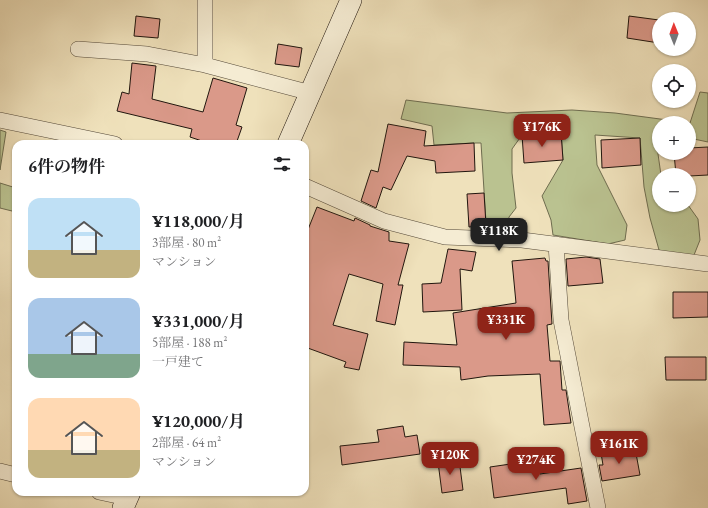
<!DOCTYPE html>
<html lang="ja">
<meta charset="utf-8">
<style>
:root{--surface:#fff;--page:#f2f2f2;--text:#202124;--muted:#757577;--accent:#8f2418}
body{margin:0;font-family:"EB Garamond","Noto Serif JP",serif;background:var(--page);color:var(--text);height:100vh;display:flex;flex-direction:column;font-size:15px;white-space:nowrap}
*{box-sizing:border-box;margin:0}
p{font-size:13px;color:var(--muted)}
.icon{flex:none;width:22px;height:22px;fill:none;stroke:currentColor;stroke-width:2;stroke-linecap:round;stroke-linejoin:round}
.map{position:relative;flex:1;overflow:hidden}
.panel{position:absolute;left:12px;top:140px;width:297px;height:356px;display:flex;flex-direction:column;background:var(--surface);border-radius:12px;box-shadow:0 1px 3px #0004}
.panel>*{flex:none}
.needle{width:26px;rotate:359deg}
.tools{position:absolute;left:652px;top:12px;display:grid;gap:8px}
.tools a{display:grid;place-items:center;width:44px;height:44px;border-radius:50%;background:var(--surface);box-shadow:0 1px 3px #0004;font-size:20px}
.price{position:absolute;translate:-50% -34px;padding:0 9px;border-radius:8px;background:var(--accent);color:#fff;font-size:13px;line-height:26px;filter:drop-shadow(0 1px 2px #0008)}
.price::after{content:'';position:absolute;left:50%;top:24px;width:12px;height:9px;margin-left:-6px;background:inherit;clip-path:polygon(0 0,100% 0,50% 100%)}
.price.on{background:#222;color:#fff}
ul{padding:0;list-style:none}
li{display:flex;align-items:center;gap:12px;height:100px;padding:0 16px}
li span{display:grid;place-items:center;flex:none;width:112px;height:80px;border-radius:12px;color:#555}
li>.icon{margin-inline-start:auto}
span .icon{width:48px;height:48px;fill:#fffc;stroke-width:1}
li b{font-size:17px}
h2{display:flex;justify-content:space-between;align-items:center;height:48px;padding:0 16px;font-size:17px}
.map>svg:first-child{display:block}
.green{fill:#bac290;stroke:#6e6c4f}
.building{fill:#da9989;stroke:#21160e}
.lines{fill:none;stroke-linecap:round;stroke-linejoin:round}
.minor-casing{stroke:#544939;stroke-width:16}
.secondary-casing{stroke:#21160e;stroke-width:22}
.minor{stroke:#f5ecd3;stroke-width:15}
.secondary{stroke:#f5ecd3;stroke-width:21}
</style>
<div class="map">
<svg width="708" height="508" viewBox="0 0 708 508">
<rect width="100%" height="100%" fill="#efe1bb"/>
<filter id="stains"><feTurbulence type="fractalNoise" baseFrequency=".005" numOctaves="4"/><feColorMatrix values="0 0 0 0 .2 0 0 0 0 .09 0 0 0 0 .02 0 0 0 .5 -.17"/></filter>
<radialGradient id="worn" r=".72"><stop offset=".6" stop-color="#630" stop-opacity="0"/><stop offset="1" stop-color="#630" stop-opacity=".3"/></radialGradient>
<!-- green -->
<path class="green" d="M700,92L708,93V142L689,138V123H659L658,154L661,175H659V205H688L698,219L700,240L694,255L661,257L650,218L644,187L640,138L595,135L597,165L627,225L625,240L608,244L553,235L551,220L542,196L563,160L561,132L522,135L512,149V173L516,208L509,217L507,230L487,238L481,143H474L434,145L432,126L401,119L406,100L507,113L572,110L615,113L690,123Z
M0,130L6,132L0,170Z
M0,183L16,188V212L0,208Z"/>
<!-- building -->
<path class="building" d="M136,16L160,19L158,38L134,36Z
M629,16L659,20V43L627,38Z
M278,44L302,48L299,67L275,64Z
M132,63L156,66L152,99L203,112L213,78L247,88L236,125L242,127L236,144H211L190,137L192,129L117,111L122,92L129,94Z
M388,124L426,131L424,146L474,143L475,171L436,173L435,161L407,156L391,190L383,187L376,208L361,201L371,170L378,172Z
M561,132L563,160L524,163L522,135Z
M640,138L641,165L602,168L601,140Z
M708,147V175L689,176V175H676L674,153H689V148Z
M484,193L486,225L469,227L467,194Z
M317,207L354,221L355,218L370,225V226L389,232V241L409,244L398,285H403L395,325L376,321L383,284L349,274L333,325L368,334L359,370L344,367L346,362L305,347V237Z
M448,249L476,252L472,271L460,269L462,310L423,312L422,284L441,283Z
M586,257L600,259L603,283L568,286L566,259Z
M545,258L546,261H548L552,324L547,325L550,361H560L562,390H566L571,423L544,425L540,374L488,376L461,380L460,367L403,365L404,342L457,345L453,313L516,303L512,261Z
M673,292H708V317L673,318Z
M665,357H706V380H666Z
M403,426L405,437L417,435L420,454L342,465L340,446L379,442L377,430Z
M635,448L640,475L602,481L599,465H603L601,453Z
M459,459L463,490L442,493L438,462Z
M538,460L540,474L581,468L587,501L568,504L566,488L494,498L490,467Z"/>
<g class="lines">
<defs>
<path id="minor" d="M205,0V65
M78,49L147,54L205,65L311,93
M0,120L115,144
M305,186L384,221L445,237L522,240L708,264
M556,244L561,320L598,508
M0,471L16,475
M99,492L127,498"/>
<path id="secondary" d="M288,144L351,0
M123,508L130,492"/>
</defs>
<!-- minor casing -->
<use href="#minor" class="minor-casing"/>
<!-- secondary casing -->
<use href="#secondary" class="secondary-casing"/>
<!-- minor -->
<use href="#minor" class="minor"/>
<!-- secondary -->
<use href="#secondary" class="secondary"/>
</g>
<rect width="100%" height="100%" filter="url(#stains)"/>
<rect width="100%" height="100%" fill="url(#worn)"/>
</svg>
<div class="tools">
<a><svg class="needle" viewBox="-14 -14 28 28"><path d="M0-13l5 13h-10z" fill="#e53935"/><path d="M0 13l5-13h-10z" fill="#757577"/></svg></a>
<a><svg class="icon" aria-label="locate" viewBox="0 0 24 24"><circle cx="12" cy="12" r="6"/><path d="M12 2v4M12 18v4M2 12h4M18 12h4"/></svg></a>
<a>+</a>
<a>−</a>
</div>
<b class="price" style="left:542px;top:148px">¥176K</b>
<b class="price on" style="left:499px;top:252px">¥118K</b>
<b class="price" style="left:506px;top:341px">¥331K</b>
<b class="price" style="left:619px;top:465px">¥161K</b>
<b class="price" style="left:450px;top:476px">¥120K</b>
<b class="price" style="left:536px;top:481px">¥274K</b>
<section class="panel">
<h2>6件の物件<svg class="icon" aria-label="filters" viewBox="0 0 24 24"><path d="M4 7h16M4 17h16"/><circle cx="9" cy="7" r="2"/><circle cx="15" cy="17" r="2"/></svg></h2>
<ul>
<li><span style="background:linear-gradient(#bfe0f5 65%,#c2b280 0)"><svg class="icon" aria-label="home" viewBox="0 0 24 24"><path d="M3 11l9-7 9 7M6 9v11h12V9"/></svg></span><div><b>¥118,000/月</b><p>3部屋 · 80 m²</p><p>マンション</p></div></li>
<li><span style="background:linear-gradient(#a9c7e8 70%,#7fa58c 0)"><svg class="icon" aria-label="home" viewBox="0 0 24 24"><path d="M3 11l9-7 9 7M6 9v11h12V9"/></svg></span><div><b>¥331,000/月</b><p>5部屋 · 188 m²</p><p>一戸建て</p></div></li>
<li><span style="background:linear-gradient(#ffd9b3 65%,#c2b280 0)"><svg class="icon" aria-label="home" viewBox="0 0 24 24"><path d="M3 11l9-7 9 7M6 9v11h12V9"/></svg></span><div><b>¥120,000/月</b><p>2部屋 · 64 m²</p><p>マンション</p></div></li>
</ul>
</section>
</div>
